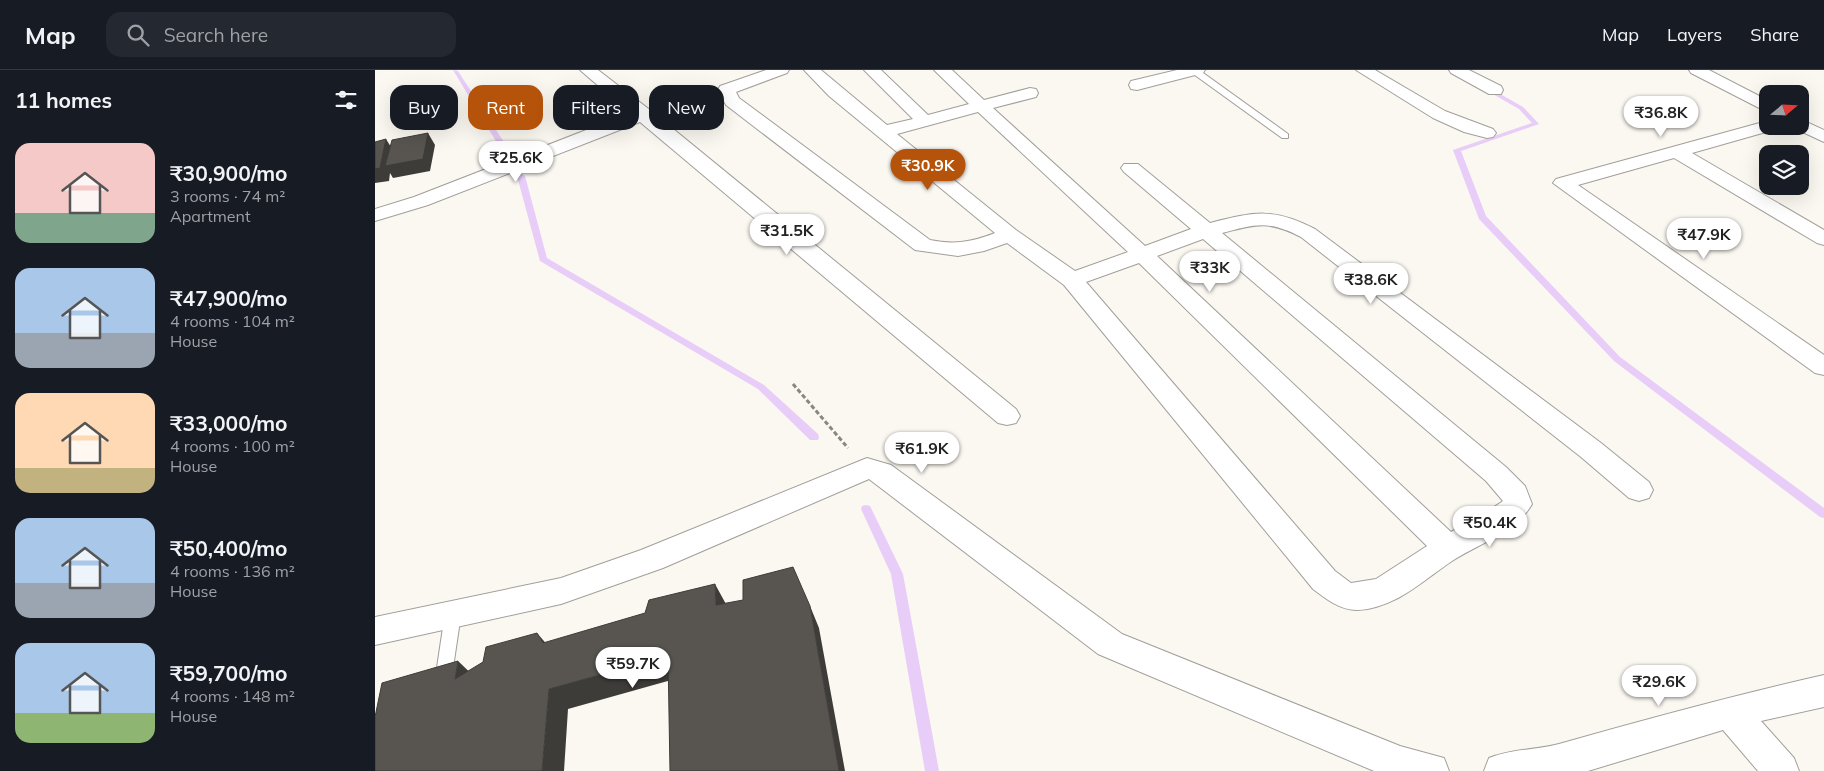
<!DOCTYPE html>
<meta charset="utf-8">
<style>
:root{--surface:#171b24;--page:#242831;--text:#f1f3f6;--muted:#9ea1a6;--line:#363941;--accent:#b45309}
body{margin:0;font-family:Mulish,sans-serif;background:var(--page);color:var(--text);height:100vh;display:flex;flex-direction:column;font-size:19px;white-space:nowrap}
*{box-sizing:border-box;margin:0}
p{font-size:16px;color:var(--muted)}
.icon{flex:none;width:28px;height:28px;fill:none;stroke:currentColor;stroke-width:2;stroke-linecap:round;stroke-linejoin:round}
.map{position:relative;flex:1;overflow:hidden}
.sheet{display:flex;flex-direction:column;background:var(--surface);width:375px}
.sheet>*{flex:none}
.top-card{position:absolute;left:15px;top:15px;width:475px;height:45px;display:flex;gap:10px}
.needle{width:32px;rotate:71deg}
.buttons{position:absolute;left:1384px;top:15px;display:grid;gap:10px}
.buttons a{display:grid;place-items:center;width:50px;height:50px;border-radius:10px;background:var(--surface);box-shadow:0 5px 20px #0002;font-size:25px}
.price{position:absolute;translate:-50% -42px;padding:0 11px;border-radius:18px;background:#fff;color:#222;font-size:16px;line-height:32px;filter:drop-shadow(0 1px 2px #0008)}
.price::after{content:'';position:absolute;left:50%;top:30px;width:15px;height:11px;margin-left:-8px;background:inherit;clip-path:polygon(0 0,100% 0,50% 100%)}
.price.selected{background:var(--accent);color:#fff}
ul{padding:0;list-style:none}
li{display:flex;align-items:center;gap:15px;height:125px;padding:0 15px}
li span{display:grid;place-items:center;flex:none;width:140px;height:100px;border-radius:15px;color:#555}
li>.icon{margin-inline-start:auto}
span .icon{width:60px;height:60px;fill:#fffc;stroke-width:1}
li b{font-size:21px}
h2{display:flex;justify-content:space-between;align-items:center;height:60px;padding:0 15px;font-size:21px}
.pill{padding:0 18px;border-radius:15px;background:var(--surface);box-shadow:0 5px 20px #0002;font-size:18px;line-height:45px}
.pill.selected{background:var(--accent);color:#fff}
header{display:flex;align-items:center;gap:30px;box-sizing:border-box;height:70px;padding:0 25px;background:var(--surface);border-bottom:1px solid var(--line)}
header strong{font-size:24px}
nav{display:flex;gap:28px;margin-inline-start:auto;font-size:18px}
.search{width:350px;height:45px;background:var(--page);display:flex;align-items:center;gap:12px;box-sizing:border-box;padding:0 18px;border-radius:15px;color:var(--muted);font-size:19px}
main{display:flex;flex:1;min-height:0}
.map>svg:first-child{display:block}
.lines{fill:none;stroke-linecap:round;stroke-linejoin:round}
.stream{fill:#e7cdf8;fill-rule:evenodd}
.lane-casing{stroke:#a29f9a;stroke-width:2}
.street-casing{stroke:#a29f9a;stroke-width:2}
.path{stroke:#8a8783;stroke-width:3;stroke-dasharray:4.5 2.5;stroke-linecap:butt}
.lane{fill:#fff;fill-rule:evenodd}
.street{fill:#fff;fill-rule:evenodd}
.shaded-wall{fill:#3e3c39}
.building{fill:#585551;stroke:#3e3c39}
</style>
<header>
<strong>Map</strong>
<div class="search"><svg class="icon" aria-label="search" viewBox="0 0 24 24"><circle cx="10" cy="10" r="6"/><path d="M15 15l6 6"/></svg>Search here</div>
<nav><a>Map</a><a>Layers</a><a>Share</a></nav>
</header>
<main>
<section class="sheet">
<h2>11 homes<svg class="icon" aria-label="filters" viewBox="0 0 24 24"><path d="M4 7h16M4 17h16"/><circle cx="9" cy="7" r="2"/><circle cx="15" cy="17" r="2"/></svg></h2>
<ul>
<li><span style="background:linear-gradient(#f6c9c9 70%,#7fa58c 0)"><svg class="icon" aria-label="home" viewBox="0 0 24 24"><path d="M3 11l9-7 9 7M6 9v11h12V9"/></svg></span><div><b>₹30,900/mo</b><p>3 rooms · 74 m²</p><p>Apartment</p></div></li>
<li><span style="background:linear-gradient(#a9c7e8 65%,#9aa5b1 0)"><svg class="icon" aria-label="home" viewBox="0 0 24 24"><path d="M3 11l9-7 9 7M6 9v11h12V9"/></svg></span><div><b>₹47,900/mo</b><p>4 rooms · 104 m²</p><p>House</p></div></li>
<li><span style="background:linear-gradient(#ffd9b3 75%,#c2b280 0)"><svg class="icon" aria-label="home" viewBox="0 0 24 24"><path d="M3 11l9-7 9 7M6 9v11h12V9"/></svg></span><div><b>₹33,000/mo</b><p>4 rooms · 100 m²</p><p>House</p></div></li>
<li><span style="background:linear-gradient(#a9c7e8 65%,#9aa5b1 0)"><svg class="icon" aria-label="home" viewBox="0 0 24 24"><path d="M3 11l9-7 9 7M6 9v11h12V9"/></svg></span><div><b>₹50,400/mo</b><p>4 rooms · 136 m²</p><p>House</p></div></li>
<li><span style="background:linear-gradient(#a9c7e8 70%,#8fb573 0)"><svg class="icon" aria-label="home" viewBox="0 0 24 24"><path d="M3 11l9-7 9 7M6 9v11h12V9"/></svg></span><div><b>₹59,700/mo</b><p>4 rooms · 148 m²</p><p>House</p></div></li>
</ul>
</section>
<div class="map">
<svg width="1449" height="701" viewBox="0 0 1449 701">
<rect width="100%" height="100%" fill="#fbf7f1"/>
<g class="lines">
<!-- stream -->
<path class="stream" d="M78,0L83,1L136,83L135,85L128,83Z
M1109,17H1113L1148,37L1164,54L1086,81L1111,146L1245,287L1449,438V448L1445,447L1239,291L1104,149L1078,80L1157,53L1144,39L1109,19Z
M143,104H146L150,106L172,188L389,315L443,364L444,367L443,370H435L383,319L165,191L142,106Z
M491,435L495,436L528,504L564,701H550L516,504L486,439L487,436Z"/>
<defs>
<path id="lane" d="M817,0H824L913,64V68H907L817,3Z
M78,537L83,539L86,544L76,611L74,616L68,618L62,616L60,611L70,544L73,539Z"/>
<path id="street" d="M205,0H223L275,40L641,339L645,346L641,353L632,355L623,353L265,52L53,135L0,151V139L39,127L255,43Z
M391,0H414L412,3L361,22L364,28L555,170C579,175 597,172 620,163L454,26L429,0H446L512,55L538,49L489,0H506L553,45L594,34L559,0H577L609,30L655,18L661,19L663,23L661,27L618,38L770,176L816,159L749,102L746,98L749,94H763L835,153C879,142 898,137 940,159L1226,373L1274,412L1278,420L1274,428L1264,431L1254,428L1206,387L926,167C893,150 881,154 847,163L1131,397L1150,416L1157,434C1142,462 1103,474 1077,491C1059,503 1042,518 1023,528C1011,534 996,540 982,540C965,540 951,529 938,519L689,215L632,173L609,181L583,186L540,180L351,35L343,20L345,16ZM603,42L753,182L700,201L641,160L522,64ZM828,169L1111,411L1128,431L1109,444L1076,462L782,186ZM764,193L1052,476L1001,509L976,513L960,501L711,212Z
M802,0H830L828,3L762,20L756,19L754,15L756,11Z
M981,0H1000L1070,41L1118,59L1121,63L1118,67L1112,68L1089,62L1058,48Z
M1074,0H1094L1126,16L1128,20L1126,24H1114L1076,3Z
M1314,0H1334L1392,30V42L1316,3Z
M1425,49L1449,60V72L1419,58L1418,56H1425Z
M1392,51V56H1401L1398,60L1317,83L1449,160V175L1442,173L1299,88L1203,115L1449,285V305L1440,303L1178,113L1181,109Z
M492,388L516,395L747,564L1025,676L1069,688L1074,701H999L723,584L494,409L288,498L186,534L0,575V547L186,508L266,480Z
M1449,605V637L1386,651L1419,688L1424,701H1383L1348,660L1213,701H1109L1114,688C1137,679 1161,680 1184,674C1272,649 1360,625 1449,605Z"/>
</defs>
<!-- lane casing -->
<use href="#lane" class="lane-casing"/>
<!-- street casing -->
<use href="#street" class="street-casing"/>
<!-- path -->
<path class="path" d="M418,314L473,378"/>
<!-- lane -->
<use href="#lane" class="lane"/>
<!-- street -->
<use href="#street" class="street"/>
</g>
<!-- shaded-wall -->
<path class="shaded-wall" d="M53,63L60,75L55,101L18,108L15,103L14,111L0,113V99L11,69L19,82Z
M340,514L352,536L341,535Z
M435,536L444,558L470,701H464Z
M162,563L181,585L168,573Z
M293,586L307,607L193,639L189,701H167L174,619Z
M83,591L105,612L80,609Z"/>
<!-- building -->
<path class="building" d="M53,63L48,89L10,96L17,70Z
M11,69L5,98L0,99V72Z
M418,497L435,536L464,701H295L293,586L174,619L167,701H0V647L7,613L83,591L80,609L108,592L111,577L162,563L168,573L270,543L274,530L340,514L341,535L368,530V510Z"/>
</svg>
<div class="buttons">
<a><svg class="needle" viewBox="-14 -14 28 28"><path d="M0-13l5 13h-10z" fill="#e53935"/><path d="M0 13l5-13h-10z" fill="#9ea1a6"/></svg></a>
<a><svg class="icon" aria-label="layers" viewBox="0 0 24 24"><path d="M12 4l9 5-9 5-9-5zM3 14l9 5 9-5"/></svg></a>
</div>
<b class="price" style="left:1286px;top:68px">₹36.8K</b>
<b class="price" style="left:141px;top:113px">₹25.6K</b>
<b class="price selected" style="left:553px;top:121px">₹30.9K</b>
<b class="price" style="left:412px;top:186px">₹31.5K</b>
<b class="price" style="left:1329px;top:190px">₹47.9K</b>
<b class="price" style="left:835px;top:223px">₹33K</b>
<b class="price" style="left:996px;top:235px">₹38.6K</b>
<b class="price" style="left:547px;top:404px">₹61.9K</b>
<b class="price" style="left:1115px;top:478px">₹50.4K</b>
<b class="price" style="left:258px;top:619px">₹59.7K</b>
<b class="price" style="left:1284px;top:637px">₹29.6K</b>
<div class="top-card">
<a class="pill">Buy</a>
<a class="pill selected">Rent</a>
<a class="pill">Filters</a>
<a class="pill">New</a>
</div>
</div>
</main>
